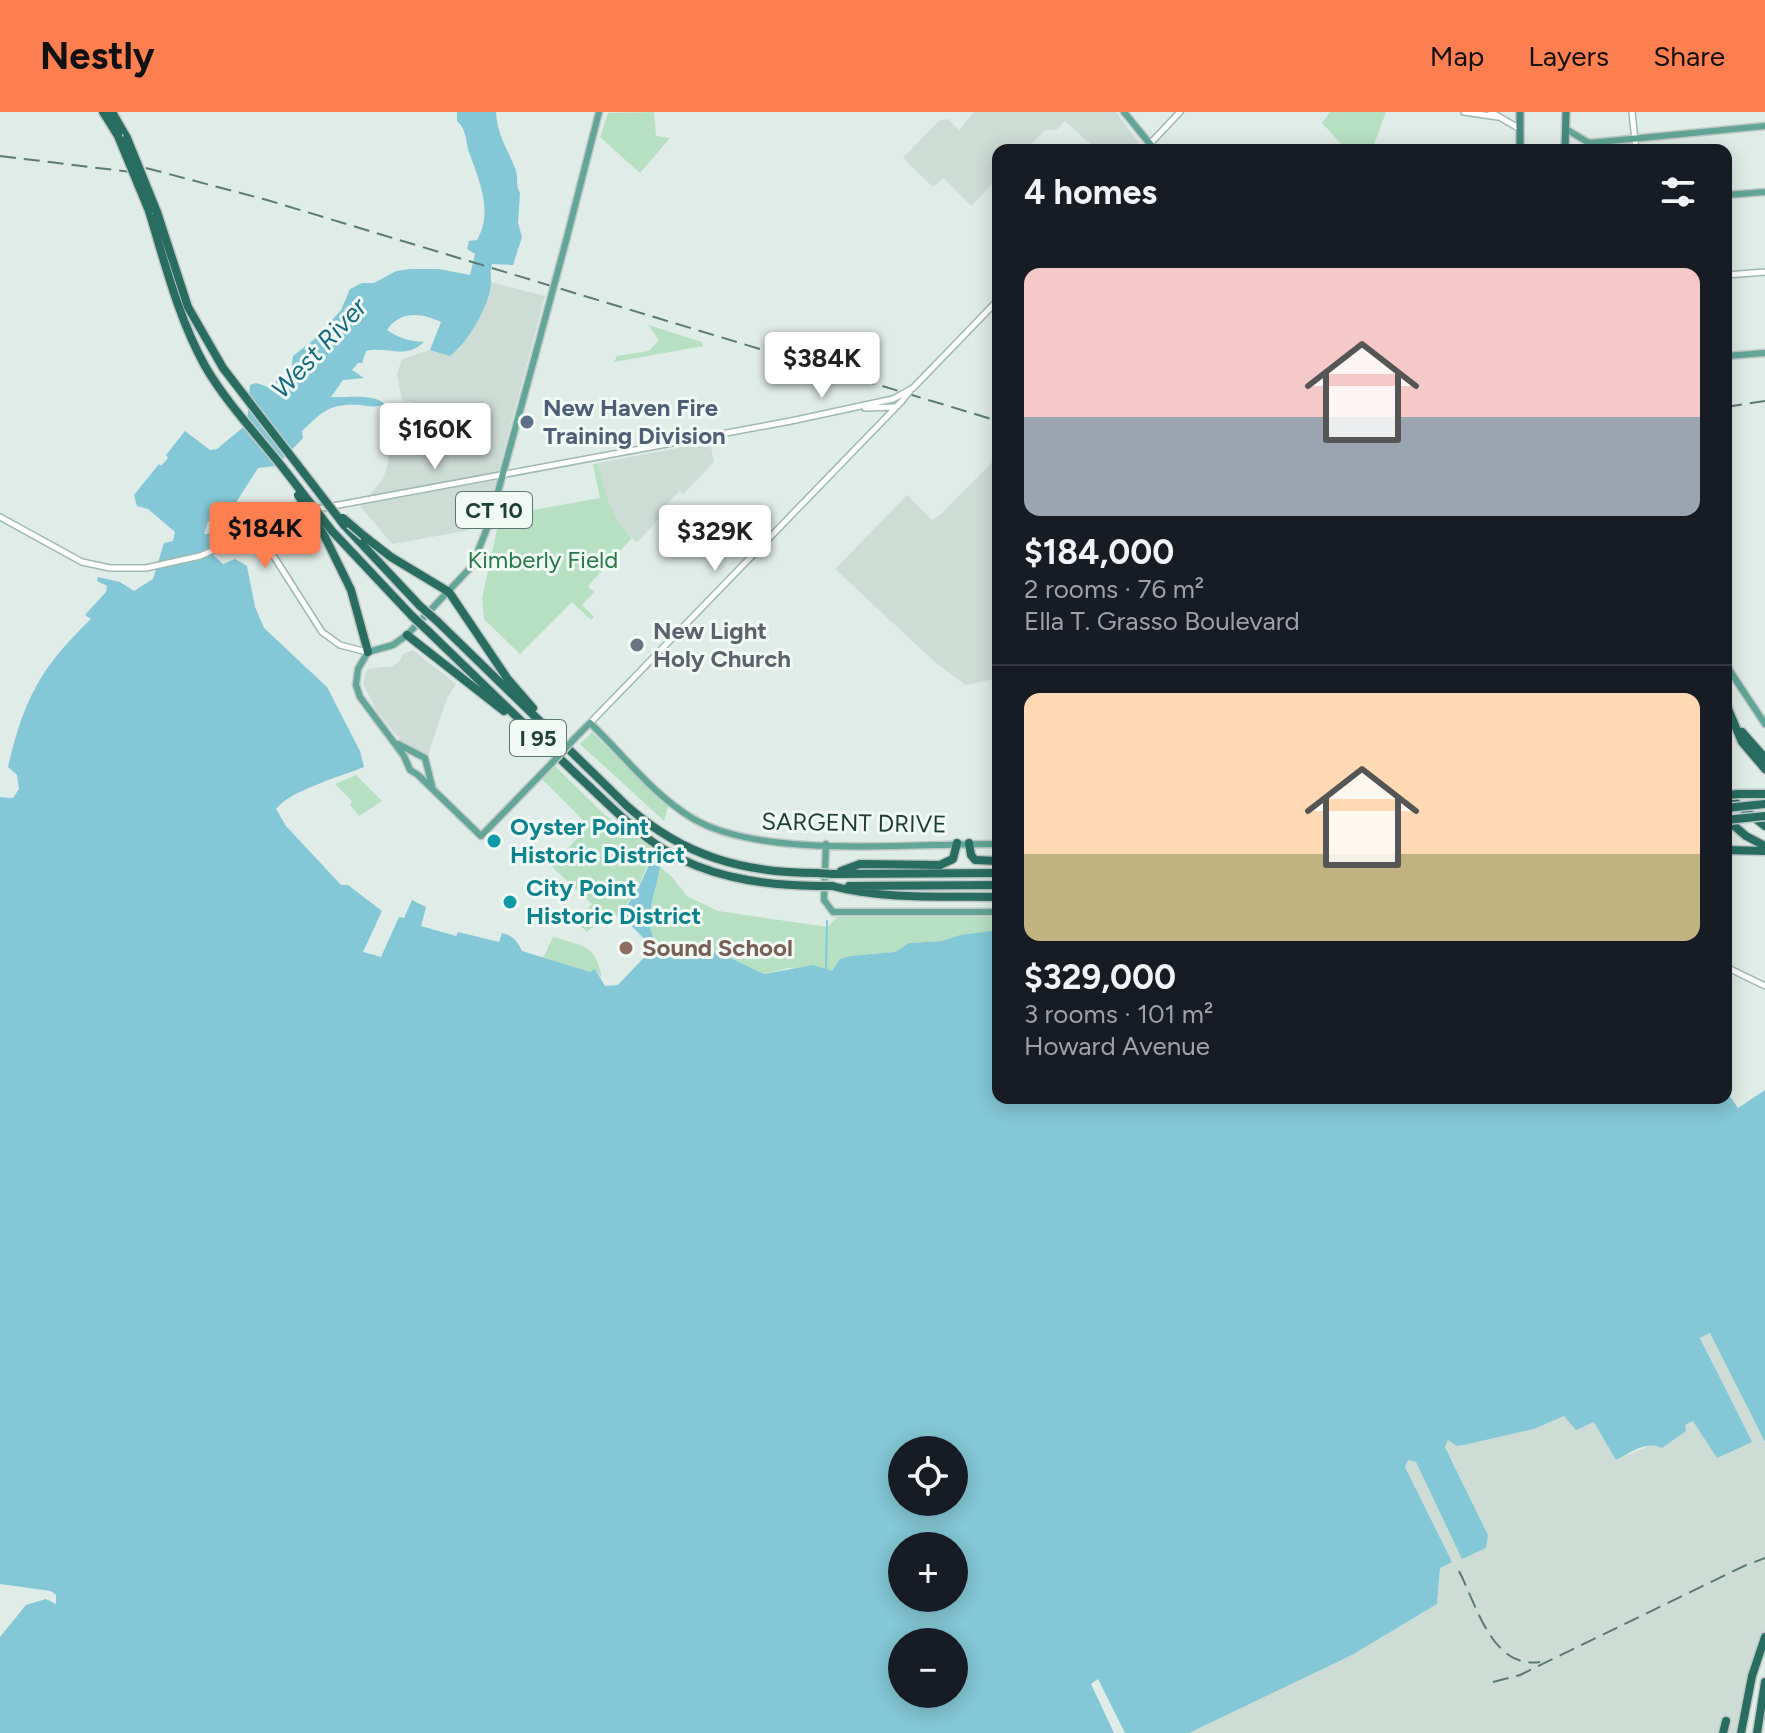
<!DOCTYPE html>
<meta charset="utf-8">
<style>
:root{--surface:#171b24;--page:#242831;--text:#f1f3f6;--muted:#9ea1a6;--line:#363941;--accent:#fd7e4e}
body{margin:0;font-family:Figtree,sans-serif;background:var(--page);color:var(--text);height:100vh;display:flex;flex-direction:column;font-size:30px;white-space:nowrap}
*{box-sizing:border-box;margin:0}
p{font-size:26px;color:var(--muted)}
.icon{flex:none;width:44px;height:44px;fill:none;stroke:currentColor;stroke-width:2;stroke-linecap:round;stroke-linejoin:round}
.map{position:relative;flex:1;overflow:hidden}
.drawer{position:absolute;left:992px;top:32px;width:740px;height:960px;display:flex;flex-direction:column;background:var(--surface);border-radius:16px;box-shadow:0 4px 20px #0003}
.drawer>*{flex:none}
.tools{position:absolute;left:888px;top:1324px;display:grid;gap:16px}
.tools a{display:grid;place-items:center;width:80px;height:80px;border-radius:50%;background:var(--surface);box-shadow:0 4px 20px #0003;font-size:40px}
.price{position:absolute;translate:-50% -68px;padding:0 18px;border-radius:8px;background:#fff;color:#222;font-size:26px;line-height:52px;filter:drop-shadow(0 2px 4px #0008)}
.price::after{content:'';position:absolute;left:50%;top:48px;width:24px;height:18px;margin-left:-12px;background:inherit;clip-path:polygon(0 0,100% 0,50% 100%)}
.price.on{background:var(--accent);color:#111}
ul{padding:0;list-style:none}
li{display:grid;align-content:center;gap:16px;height:424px;padding:0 32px}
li+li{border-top:2px solid var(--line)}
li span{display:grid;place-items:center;height:248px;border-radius:16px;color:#555}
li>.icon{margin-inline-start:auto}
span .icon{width:144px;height:144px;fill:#fffc;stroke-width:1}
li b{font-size:34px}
h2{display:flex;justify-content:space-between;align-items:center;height:96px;padding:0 32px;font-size:34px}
header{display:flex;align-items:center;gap:48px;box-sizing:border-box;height:112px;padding:0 40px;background:var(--accent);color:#111}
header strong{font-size:38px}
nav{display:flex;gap:44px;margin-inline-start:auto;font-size:28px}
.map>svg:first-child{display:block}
.built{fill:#cedcd6}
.green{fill:#b7e0c3}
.water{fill:#84c7d6;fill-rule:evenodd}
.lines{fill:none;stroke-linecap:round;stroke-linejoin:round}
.stream{stroke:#84c7d6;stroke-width:2}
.secondary-casing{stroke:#9eb9b0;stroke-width:8}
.primary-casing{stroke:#c0c9c7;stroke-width:9}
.trunk-casing{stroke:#c0c9c7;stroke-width:10}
.motorway-casing{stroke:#c0c9c7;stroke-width:11}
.secondary{stroke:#fff;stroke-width:5}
.primary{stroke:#61a696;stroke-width:6}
.trunk{stroke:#458a7c;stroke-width:7}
.motorway{stroke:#296d61;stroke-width:8}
.rail{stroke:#5a7a72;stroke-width:2;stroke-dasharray:16 8;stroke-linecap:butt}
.secondary-bridge-casing{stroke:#9eb9b0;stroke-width:8;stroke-linecap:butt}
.primary-bridge-casing{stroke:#c0c9c7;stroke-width:9;stroke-linecap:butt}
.motorway-bridge-casing{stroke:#c0c9c7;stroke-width:11;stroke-linecap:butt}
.secondary-bridge{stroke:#fff;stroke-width:5}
.primary-bridge{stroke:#61a696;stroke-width:6}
.motorway-bridge{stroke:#296d61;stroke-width:8}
.service-dot{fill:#5c6f8a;stroke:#f1f9f5;stroke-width:3}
.worship-dot{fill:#6b7280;stroke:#f1f9f5;stroke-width:3}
.culture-dot{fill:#0f9aa8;stroke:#f1f9f5;stroke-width:3}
.education-dot{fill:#8d6e63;stroke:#f1f9f5;stroke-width:3}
.labels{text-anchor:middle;stroke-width:6;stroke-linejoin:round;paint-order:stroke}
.shield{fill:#f1f9f5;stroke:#5e7670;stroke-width:2}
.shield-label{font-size:22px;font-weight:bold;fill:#1f3e37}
.service-label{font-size:24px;font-weight:bold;fill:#4e5e75;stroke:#f1f9f5;text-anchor:start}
.park-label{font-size:24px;fill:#267948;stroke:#f1f9f5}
.worship-label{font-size:24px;font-weight:bold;fill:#5b616d;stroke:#f1f9f5;text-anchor:start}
.street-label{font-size:24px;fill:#1f3e37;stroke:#f1f9f5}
.culture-label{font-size:24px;font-weight:bold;fill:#0d838f;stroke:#f1f9f5;text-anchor:start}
.education-label{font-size:24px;font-weight:bold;fill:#785e54;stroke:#f1f9f5;text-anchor:start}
.water-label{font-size:26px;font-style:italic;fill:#156a7f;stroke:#f1f9f5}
</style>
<header>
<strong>Nestly</strong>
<nav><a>Map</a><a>Layers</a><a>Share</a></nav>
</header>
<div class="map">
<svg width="1765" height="1621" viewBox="0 0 1765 1621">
<rect width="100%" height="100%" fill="#e0ece7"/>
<!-- built -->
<path class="built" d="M974,0H1116L1139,31L1133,38H1097L1065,9L1056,18H1045L1026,38H998V66L971,94L944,66L933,75L903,46L939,9L948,7L959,18Z
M491,170L545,184L485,410L465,419L392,432L360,394L383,367L389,347L386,324L393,330L417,331L471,323L458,302L402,288L397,262L402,247L430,238L452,242L459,237L474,215Z
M710,330L714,350L683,382L680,379L662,397L665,400L637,431L617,410L606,387L598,351Z
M998,344V566L966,573L937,552L835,457L907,383L932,408L941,402Z
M413,538L456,572L447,586L428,643L403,631L377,599L363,572L367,557L392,554L399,550L403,542Z
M1711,1221L1765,1330V1525L1735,1621H1189L1352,1543L1437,1492L1440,1456L1452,1450L1405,1355L1408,1348L1416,1350L1463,1447L1488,1423L1445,1334L1448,1328L1458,1334L1464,1333L1534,1317L1564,1304L1594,1309L1616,1348L1654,1332L1693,1308L1751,1330L1700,1225Z"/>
<!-- green -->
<path class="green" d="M654,0L656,24L670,26L640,61L600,25L608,1Z
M1330,0H1386L1372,38H1347L1322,11Z
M648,213L702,230L703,234L614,250L617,244L649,239L659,228Z
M598,351C605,380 610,404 632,426L588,474L594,480L582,493L594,505L591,508L572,490L520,542L484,507L482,486L500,404L600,386L593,352Z
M592,620L668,694L664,709L580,632Z
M555,654L605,703L654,738L638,775L620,803L603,805L587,820L576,809L592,792L551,754L589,714L542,667Z
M356,663L382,689L359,704L350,693L352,689L335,672Z
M660,755L672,765L687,784L718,799L828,815L837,805H998V818L960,823L942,829L909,831L895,840L840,847L832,859L788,856L764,862L718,840L692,845H669C636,814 654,793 660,755Z
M553,825C585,834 596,834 602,866L595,857L590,860L543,846Z"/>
<!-- water -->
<path class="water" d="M457,0H496C497,22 507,36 515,56C519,65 515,73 520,81L518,111L522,125L513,153L492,152C490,159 491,165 491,171C490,193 467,232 450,244L430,238L441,210C422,201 400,198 387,218C400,227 410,229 424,230C404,248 390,234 366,239L362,251H358L352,258L364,266L343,268L331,285C348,286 372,281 385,292C376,296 370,294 360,293C330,291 323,299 302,319L303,326L276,354L258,356L226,406L208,410L204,422L220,420L213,443L223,452L235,447L247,454L255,495L264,516L327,575L360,639L364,655C342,664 289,679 276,697L286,714L341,773H348L382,799L363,840L381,845L399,805L404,806L412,788L426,795L421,814L456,824L458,820L499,830L502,821C514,824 517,829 522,839L590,860L595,857L605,874L618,873L653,836L621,803L639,775L652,746L660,755C654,793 636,815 669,845H692L718,840L764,862L813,853L832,859L840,847L851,844L895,840L909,831L942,829L960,823L998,818V986H1726V979L1738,996L1765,978V1330L1710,1221L1700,1226L1752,1330L1717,1346L1693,1309L1685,1313L1686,1319L1662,1336C1646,1328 1630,1341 1616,1348L1594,1310L1576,1318L1564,1304L1534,1317L1464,1333L1457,1334L1448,1328L1445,1335L1488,1423L1486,1436L1462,1447L1416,1350L1408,1348L1405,1355L1452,1450L1440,1456L1437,1492L1352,1543L1189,1621H1125L1098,1567L1091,1572L1114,1621H0V1525L26,1493L46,1487L56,1492V1483L51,1479L0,1472V685L13,686L19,677L17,663L8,655C24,587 40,556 91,507L85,503L106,480L107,474L97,469L98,465L120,470L134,479L153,467L164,431L173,429L175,420L148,397L137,394L134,383L159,352L161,354L168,346L166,343L185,319L210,338L217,337L247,312L250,273L256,271L274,277L277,265L280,272L291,261L293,244L317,225L341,198L350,177L362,171H374L396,159L410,157H439L470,163L475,142L467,137L469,129L477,128C493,101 480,70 470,43C465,30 468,19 457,9ZM902,1338H954V1390H902ZM902,1434H954V1486H902ZM902,1530H954V1582H902Z"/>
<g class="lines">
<!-- stream -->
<path class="stream" d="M826,858L827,809"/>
<defs>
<path id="secondary" d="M1464,0L1498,5
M1491,0L1520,17
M1632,0L1636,38
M1144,38L1180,0
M1726,163L1765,160
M913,276L998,188
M865,296L895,295
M0,405L82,450L110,456H146L200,444L301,400L791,309L893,287
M257,418L322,520L340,533L367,540
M590,611L901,290
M1726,855L1765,874"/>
<path id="primary" d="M1124,0L1155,38
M1566,17L1589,31L1765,14
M1726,83L1765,80
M566,129L599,0
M535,244L490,409L472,454L407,523L393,533L368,540L358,557L356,573L360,585L404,644L410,658L418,663L481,724L552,651
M1726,244L1765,241
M1726,553L1765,612
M574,627L590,611C623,642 653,683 692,706C761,748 916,731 998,732
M398,632L425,646L432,674
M826,732L824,788L833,800H998"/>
<path id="trunk" d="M1520,38V0
M1565,38L1566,0"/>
<path id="motorway" d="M103,0L118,24
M112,0L127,26
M149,99C165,151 178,205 205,254C227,292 260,326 287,361
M157,100L188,195L223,256
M344,413L420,494
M332,419L412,504
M364,424L391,445L449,480L507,566L533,596
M325,425L351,478L368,540
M437,509L627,694C683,744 743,761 817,761
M428,519C477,567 527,615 577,663C610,693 640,727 681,747C724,768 770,773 817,774
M407,523L504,599
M1726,592L1742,630L1765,657
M1742,620L1765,646
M1739,682H1765
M1726,683L1765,714
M1726,707L1746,724L1765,734
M969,731L971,743L975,748L998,749
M1726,738L1765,739
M841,759L860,752L940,753L953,747L957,731
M832,762L998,761
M832,774C885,788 944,784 998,785
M849,774L998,773
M1723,1621L1726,1609
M1741,1621L1752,1564L1765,1525
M1757,1621L1765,1570"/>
</defs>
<!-- secondary casing -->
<use href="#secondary" class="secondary-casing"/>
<!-- primary casing -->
<use href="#primary" class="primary-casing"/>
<!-- trunk casing -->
<use href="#trunk" class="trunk-casing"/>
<!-- motorway casing -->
<use href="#motorway" class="motorway-casing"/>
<!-- secondary -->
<use href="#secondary" class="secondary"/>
<!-- primary -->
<use href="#primary" class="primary"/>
<!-- trunk -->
<use href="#trunk" class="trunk"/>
<!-- motorway -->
<use href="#motorway" class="motorway"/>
<!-- rail -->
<path class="rail" d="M0,44L131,60
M146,56L267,88L998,309
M1726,295L1765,289
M1459,1459C1477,1494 1492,1557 1540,1550
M1493,1570L1520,1563L1744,1454L1765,1446"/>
<defs>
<path id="secondary-bridge" d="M893,287L913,276
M901,290L910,279"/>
<path id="primary-bridge" d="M535,244L566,129
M552,651L574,627"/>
<path id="motorway-bridge" d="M118,24L149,99
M127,26L157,100
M223,256L344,413
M287,361L332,419
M298,383L325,425
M343,406L364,424
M420,494L437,509
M412,504L428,519
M1726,683L1739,682
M1726,696L1765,692
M1726,708L1765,704
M817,761L832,762
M817,774H832"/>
</defs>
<!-- secondary-bridge casing -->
<use href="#secondary-bridge" class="secondary-bridge-casing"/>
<!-- primary-bridge casing -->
<use href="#primary-bridge" class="primary-bridge-casing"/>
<!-- motorway-bridge casing -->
<use href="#motorway-bridge" class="motorway-bridge-casing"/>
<!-- secondary-bridge -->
<use href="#secondary-bridge" class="secondary-bridge"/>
<!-- primary-bridge -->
<use href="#primary-bridge" class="primary-bridge"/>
<!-- motorway-bridge -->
<use href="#motorway-bridge" class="motorway-bridge"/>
</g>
<!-- markers -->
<circle class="service-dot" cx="527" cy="310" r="8"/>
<circle class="worship-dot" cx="637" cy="533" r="8"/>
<g class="culture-dot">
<circle cx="494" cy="729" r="8"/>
<circle cx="510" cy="790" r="8"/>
</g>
<circle class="education-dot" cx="626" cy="836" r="8"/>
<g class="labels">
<!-- shield labels -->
<g class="shield">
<rect x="456" y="380" width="76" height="36" rx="6"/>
<rect x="510" y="608" width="56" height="36" rx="6"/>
</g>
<g class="shield-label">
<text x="494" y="406">CT 10</text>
<text x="538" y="634">I 95</text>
</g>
<!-- service labels -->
<g class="service-label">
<text x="543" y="304">New Haven Fire<tspan x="543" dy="28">Training Division</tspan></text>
</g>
<!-- park labels -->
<g class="park-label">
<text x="543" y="456">Kimberly Field</text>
</g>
<!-- worship labels -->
<g class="worship-label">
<text x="653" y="527">New Light<tspan x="653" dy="28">Holy Church</tspan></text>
</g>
<!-- street labels -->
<g class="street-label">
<text transform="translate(854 711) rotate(1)" y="8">SARGENT DRIVE</text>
</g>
<!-- culture labels -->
<g class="culture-label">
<text x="510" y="723">Oyster Point<tspan x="510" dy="28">Historic District</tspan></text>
<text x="526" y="784">City Point<tspan x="526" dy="28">Historic District</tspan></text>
</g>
<!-- education labels -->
<g class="education-label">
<text x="642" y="844">Sound School</text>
</g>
<!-- water labels -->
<g class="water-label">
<text transform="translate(319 236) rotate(-47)" y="9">West River</text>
</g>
</g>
</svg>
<div class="tools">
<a><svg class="icon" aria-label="locate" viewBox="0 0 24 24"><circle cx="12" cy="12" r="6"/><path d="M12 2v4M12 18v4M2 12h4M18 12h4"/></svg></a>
<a>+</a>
<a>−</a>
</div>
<b class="price" style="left:822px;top:288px">$384K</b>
<b class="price" style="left:435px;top:359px">$160K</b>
<b class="price on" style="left:265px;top:458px">$184K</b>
<b class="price" style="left:715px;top:461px">$329K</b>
<section class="drawer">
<h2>4 homes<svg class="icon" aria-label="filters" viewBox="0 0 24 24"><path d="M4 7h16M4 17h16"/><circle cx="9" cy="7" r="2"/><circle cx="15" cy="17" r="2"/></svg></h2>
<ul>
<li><span style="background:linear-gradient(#f6c9c9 60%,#9aa5b1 0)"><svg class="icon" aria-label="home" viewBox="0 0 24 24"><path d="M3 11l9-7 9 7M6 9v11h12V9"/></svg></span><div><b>$184,000</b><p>2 rooms · 76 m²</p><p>Ella T. Grasso Boulevard</p></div></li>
<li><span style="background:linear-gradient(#ffd9b3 65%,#c2b280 0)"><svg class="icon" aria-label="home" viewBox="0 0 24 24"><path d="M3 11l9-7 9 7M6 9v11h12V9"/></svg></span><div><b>$329,000</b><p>3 rooms · 101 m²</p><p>Howard Avenue</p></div></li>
</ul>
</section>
</div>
